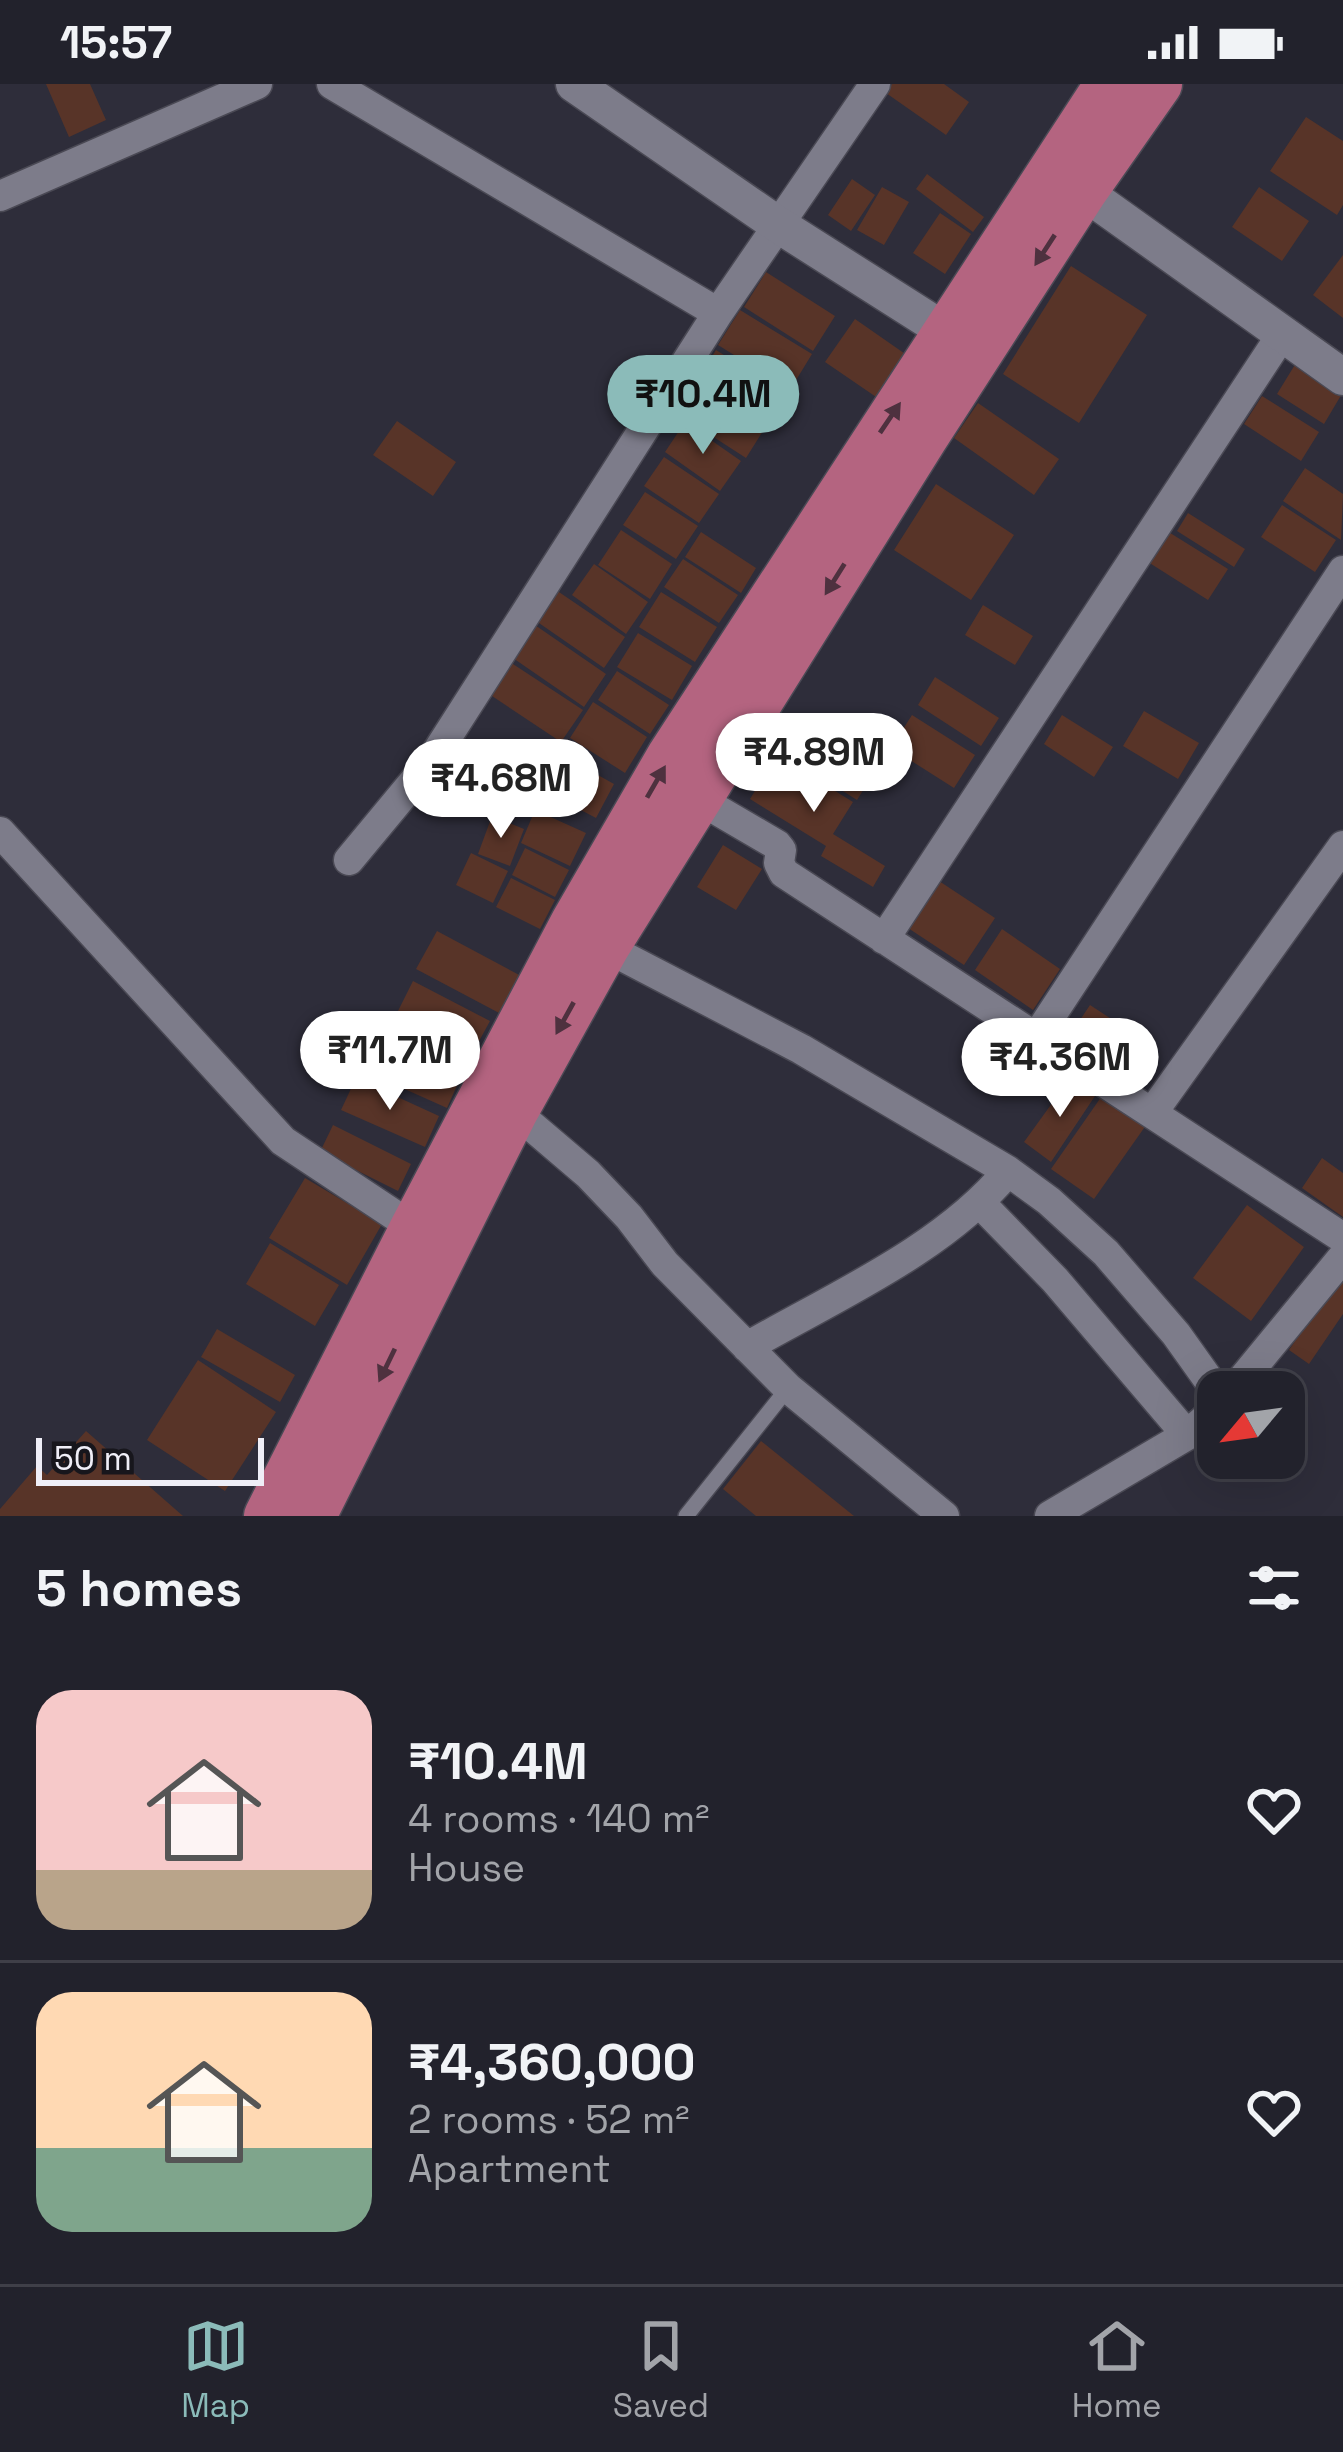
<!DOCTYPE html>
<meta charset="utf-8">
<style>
:root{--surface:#22222c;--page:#2a2a34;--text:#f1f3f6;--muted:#a2a4a9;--line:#3f3f48;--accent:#8bbbb9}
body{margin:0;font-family:"Space Grotesk",sans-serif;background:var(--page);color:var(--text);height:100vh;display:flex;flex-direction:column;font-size:45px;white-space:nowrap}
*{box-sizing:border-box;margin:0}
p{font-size:39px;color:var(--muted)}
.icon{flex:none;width:66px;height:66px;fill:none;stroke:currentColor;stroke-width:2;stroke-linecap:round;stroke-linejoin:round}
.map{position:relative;height:1432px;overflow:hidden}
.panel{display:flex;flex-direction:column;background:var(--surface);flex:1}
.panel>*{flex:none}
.needle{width:78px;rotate:241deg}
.buttons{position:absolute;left:1197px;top:1287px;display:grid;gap:24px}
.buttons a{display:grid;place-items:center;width:108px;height:108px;border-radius:24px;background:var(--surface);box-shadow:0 12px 48px #0002,0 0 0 3px var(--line);font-size:60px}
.scale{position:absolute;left:36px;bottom:30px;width:228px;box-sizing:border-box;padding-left:12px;border:6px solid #efeef7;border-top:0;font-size:33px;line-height:42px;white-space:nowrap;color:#efeef7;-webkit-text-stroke:9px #17161c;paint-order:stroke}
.price{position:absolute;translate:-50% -102px;padding:0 27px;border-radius:42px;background:#fff;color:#222;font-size:39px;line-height:78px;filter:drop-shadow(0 3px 6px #0008)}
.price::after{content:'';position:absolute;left:50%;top:72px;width:36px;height:27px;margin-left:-18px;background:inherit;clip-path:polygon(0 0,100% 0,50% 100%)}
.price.active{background:var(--accent);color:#111}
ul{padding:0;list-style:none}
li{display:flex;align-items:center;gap:36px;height:300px;padding:0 36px}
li+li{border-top:3px solid var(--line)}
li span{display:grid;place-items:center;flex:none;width:336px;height:240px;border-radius:36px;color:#555}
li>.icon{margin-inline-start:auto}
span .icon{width:144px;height:144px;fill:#fffc;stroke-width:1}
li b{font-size:51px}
h2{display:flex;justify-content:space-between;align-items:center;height:144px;padding:0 36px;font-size:51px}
.status{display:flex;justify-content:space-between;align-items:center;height:84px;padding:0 60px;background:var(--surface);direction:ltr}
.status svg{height:33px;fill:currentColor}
.tabs{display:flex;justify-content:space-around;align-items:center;height:168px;border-top:3px solid var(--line);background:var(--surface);font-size:33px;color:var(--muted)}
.tabs a{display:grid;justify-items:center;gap:6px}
.tabs .active{color:var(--accent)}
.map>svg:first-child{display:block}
.building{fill:#583428}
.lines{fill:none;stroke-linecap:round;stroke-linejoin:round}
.service-casing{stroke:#4a4954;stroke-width:18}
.minor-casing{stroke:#4a4954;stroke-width:33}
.tertiary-casing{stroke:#4a4954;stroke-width:39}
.trunk-casing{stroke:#4a4954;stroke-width:51}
.service{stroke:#7d7c8a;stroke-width:15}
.minor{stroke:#7d7c8a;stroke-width:30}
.tertiary{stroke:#7d7c8a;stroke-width:36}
.trunk{stroke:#b46480;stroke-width:48}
.oneway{fill:#4e313f}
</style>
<div class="status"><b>15:57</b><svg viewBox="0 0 49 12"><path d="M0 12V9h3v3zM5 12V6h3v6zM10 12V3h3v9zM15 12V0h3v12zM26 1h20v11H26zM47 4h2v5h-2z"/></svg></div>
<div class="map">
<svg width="1343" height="1432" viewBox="0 0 1343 1432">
<rect width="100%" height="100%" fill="#2e2d3a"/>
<!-- building -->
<path class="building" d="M46,0H90L106,36L69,53Z
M892,0H944L969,18L946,51L886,9Z
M1306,33L1343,57V121L1337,131L1270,87Z
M927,90L984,133L973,148L916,105Z
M852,95L875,111L851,147L828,131Z
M882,103L909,118L884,161L857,146Z
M1259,103L1309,137L1282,177L1232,143Z
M940,129L971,150L945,190L913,169Z
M1343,171V234L1313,211Z
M1071,182L1147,231L1079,339L1003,290Z
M766,188L835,232L813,267L744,223Z
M740,226L812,270L790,306L718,261Z
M855,235L911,274L882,317L825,278Z
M716,266L786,310L766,343L696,299Z
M1296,279L1343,308L1324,340L1277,310Z
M699,304L763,347L746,374L681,332Z
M1262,312L1319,348L1301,377L1244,340Z
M978,319L1059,375L1034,411L954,354Z
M397,337L456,378L433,412L373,371Z
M685,338L741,377L720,407L665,368Z
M664,373L719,410L699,439L644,402Z
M1305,384L1343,410L1341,456L1283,417Z
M936,400L1014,451L971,516L894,466Z
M645,408L698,442L676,475L623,441Z
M1282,421L1336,456L1315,488L1261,453Z
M1188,429L1245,465L1234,483L1177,447Z
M621,446L672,480L650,515L598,481Z
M1167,447L1228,485L1208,516L1148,478Z
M701,448L756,484L741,509L685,473Z
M683,475L738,511L719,539L664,503Z
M594,480L648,518L626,550L572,511Z
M556,506L625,553L604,584L536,537Z
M661,508L717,543L695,578L639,543Z
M983,521L1033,552L1015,581L965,551Z
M532,539L606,590L584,623L510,572Z
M638,549L692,582L672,616L617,583Z
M507,576L583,626L561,658L486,608Z
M617,587L669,621L650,650L598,616Z
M935,593L999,634L981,662L918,621Z
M593,618L647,653L625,689L570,654Z
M1144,627L1199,659L1178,695L1123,662Z
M912,631L975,671L954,704L891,664Z
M1062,631L1113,663L1094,693L1044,660Z
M796,638L875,687L857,716L778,666Z
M562,671L614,700L596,734L543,706Z
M777,671L853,718L833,750L885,782L873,803L821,772L826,762L750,715Z
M535,726L586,749L570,782L521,759Z
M492,732L524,745L510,782L478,770Z
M723,761L762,785L736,826L697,803Z
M525,764L569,786L555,813L512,791Z
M471,769L508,787L493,819L456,801Z
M511,794L555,816L540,845L496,823Z
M936,795L995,834L964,881L905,842Z
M1002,845L1060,885L1033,926L975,886Z
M437,847L521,892L501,930L416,885Z
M413,897L490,937L466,981L391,941Z
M1090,921L1122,942L1100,976L1068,954Z
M376,948L463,988L447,1024L360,985Z
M1071,993L1095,1012L1051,1078L1024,1058Z
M356,994L439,1032L425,1063L341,1026Z
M1106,1006L1149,1037L1094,1115L1051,1085Z
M333,1041L411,1080L398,1107L320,1068Z
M1322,1074L1343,1089V1133L1302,1104Z
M305,1094L382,1140L347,1201L269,1154Z
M1247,1121L1304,1163L1251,1237L1193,1194Z
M270,1159L339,1201L315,1242L246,1200Z
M1339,1192L1343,1195V1230L1309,1280L1289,1266Z
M217,1245L295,1291L280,1318L201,1273Z
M198,1276L276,1328L225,1407L147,1356Z
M86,1347L183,1432H0V1425L37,1382L47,1391Z
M761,1357L854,1432H756L723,1405Z"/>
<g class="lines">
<defs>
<path id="service" d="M686,1432L788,1304"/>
<path id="minor" d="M332,0L718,229
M0,112L257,0
M695,713L777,761L781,766L779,779L784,789L1343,1154
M0,748L283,1057L414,1144
M349,776L432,676L718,229L875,0
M884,855L1283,249
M605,863L801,965L1008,1087L1049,1117L1106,1169L1176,1250L1218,1309
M1036,954L1343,487
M514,1027L588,1090L629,1133L665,1180L788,1304L944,1432
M1152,1029L1343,762
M981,1120L1055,1196L1187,1351
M747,1263C834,1213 944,1165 1008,1087
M1232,1308L1343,1173
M1050,1432L1187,1351L1218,1324"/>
<path id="tertiary" d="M574,0L777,140L947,248
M1063,93L1343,293"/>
<path id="trunk" d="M268,1432L414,1144L575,838L671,672L1109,0
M312,1432L514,1027L605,863L924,353L1083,107L1158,0"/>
</defs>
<!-- service casing -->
<use href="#service" class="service-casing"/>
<!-- minor casing -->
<use href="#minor" class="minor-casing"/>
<!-- tertiary casing -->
<use href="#tertiary" class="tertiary-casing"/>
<!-- trunk casing -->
<use href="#trunk" class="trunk-casing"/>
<!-- service -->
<use href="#service" class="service"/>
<!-- minor -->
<use href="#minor" class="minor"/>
<!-- tertiary -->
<use href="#tertiary" class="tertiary"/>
<!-- trunk -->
<use href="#trunk" class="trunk"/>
</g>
<!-- one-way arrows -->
<defs><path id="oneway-solid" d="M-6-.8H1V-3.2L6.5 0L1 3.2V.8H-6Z" transform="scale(3)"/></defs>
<g class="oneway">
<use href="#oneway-solid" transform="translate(1045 166) rotate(123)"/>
<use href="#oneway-solid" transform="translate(890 334) rotate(-56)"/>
<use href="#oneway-solid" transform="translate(835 495) rotate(122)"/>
<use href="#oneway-solid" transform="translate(656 698) rotate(-60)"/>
<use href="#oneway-solid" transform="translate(565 934) rotate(119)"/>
<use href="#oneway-solid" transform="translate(387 1281) rotate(116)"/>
</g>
</svg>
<div class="buttons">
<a><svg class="needle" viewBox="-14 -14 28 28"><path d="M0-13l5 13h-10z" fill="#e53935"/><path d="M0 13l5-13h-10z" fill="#a2a4a9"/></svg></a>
</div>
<div class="scale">50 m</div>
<b class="price active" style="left:703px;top:373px">₹10.4M</b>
<b class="price" style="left:814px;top:731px">₹4.89M</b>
<b class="price" style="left:501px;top:757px">₹4.68M</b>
<b class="price" style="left:390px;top:1029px">₹11.7M</b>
<b class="price" style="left:1060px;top:1036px">₹4.36M</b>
</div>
<section class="panel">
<h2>5 homes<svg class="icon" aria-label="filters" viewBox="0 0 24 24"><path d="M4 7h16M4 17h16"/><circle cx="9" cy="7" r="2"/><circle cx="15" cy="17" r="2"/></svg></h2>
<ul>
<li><span style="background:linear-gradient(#f6c9c9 75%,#b9a48a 0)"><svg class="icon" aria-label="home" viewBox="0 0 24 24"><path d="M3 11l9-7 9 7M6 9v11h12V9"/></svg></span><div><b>₹10.4M</b><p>4 rooms · 140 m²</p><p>House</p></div><svg class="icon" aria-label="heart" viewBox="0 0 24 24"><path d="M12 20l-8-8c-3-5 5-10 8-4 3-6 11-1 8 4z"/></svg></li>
<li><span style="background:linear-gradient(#ffd9b3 65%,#7fa58c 0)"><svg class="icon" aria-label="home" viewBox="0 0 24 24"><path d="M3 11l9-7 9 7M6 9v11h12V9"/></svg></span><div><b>₹4,360,000</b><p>2 rooms · 52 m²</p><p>Apartment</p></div><svg class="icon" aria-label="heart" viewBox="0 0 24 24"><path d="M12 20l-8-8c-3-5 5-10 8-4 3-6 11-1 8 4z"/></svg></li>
</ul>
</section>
<nav class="tabs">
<a class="active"><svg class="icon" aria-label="map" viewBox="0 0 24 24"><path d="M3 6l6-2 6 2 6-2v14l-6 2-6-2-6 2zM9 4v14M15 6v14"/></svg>Map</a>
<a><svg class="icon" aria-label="saved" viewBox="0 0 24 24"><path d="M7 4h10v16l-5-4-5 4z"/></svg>Saved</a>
<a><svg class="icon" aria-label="home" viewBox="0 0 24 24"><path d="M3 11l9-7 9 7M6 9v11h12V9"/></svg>Home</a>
</nav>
